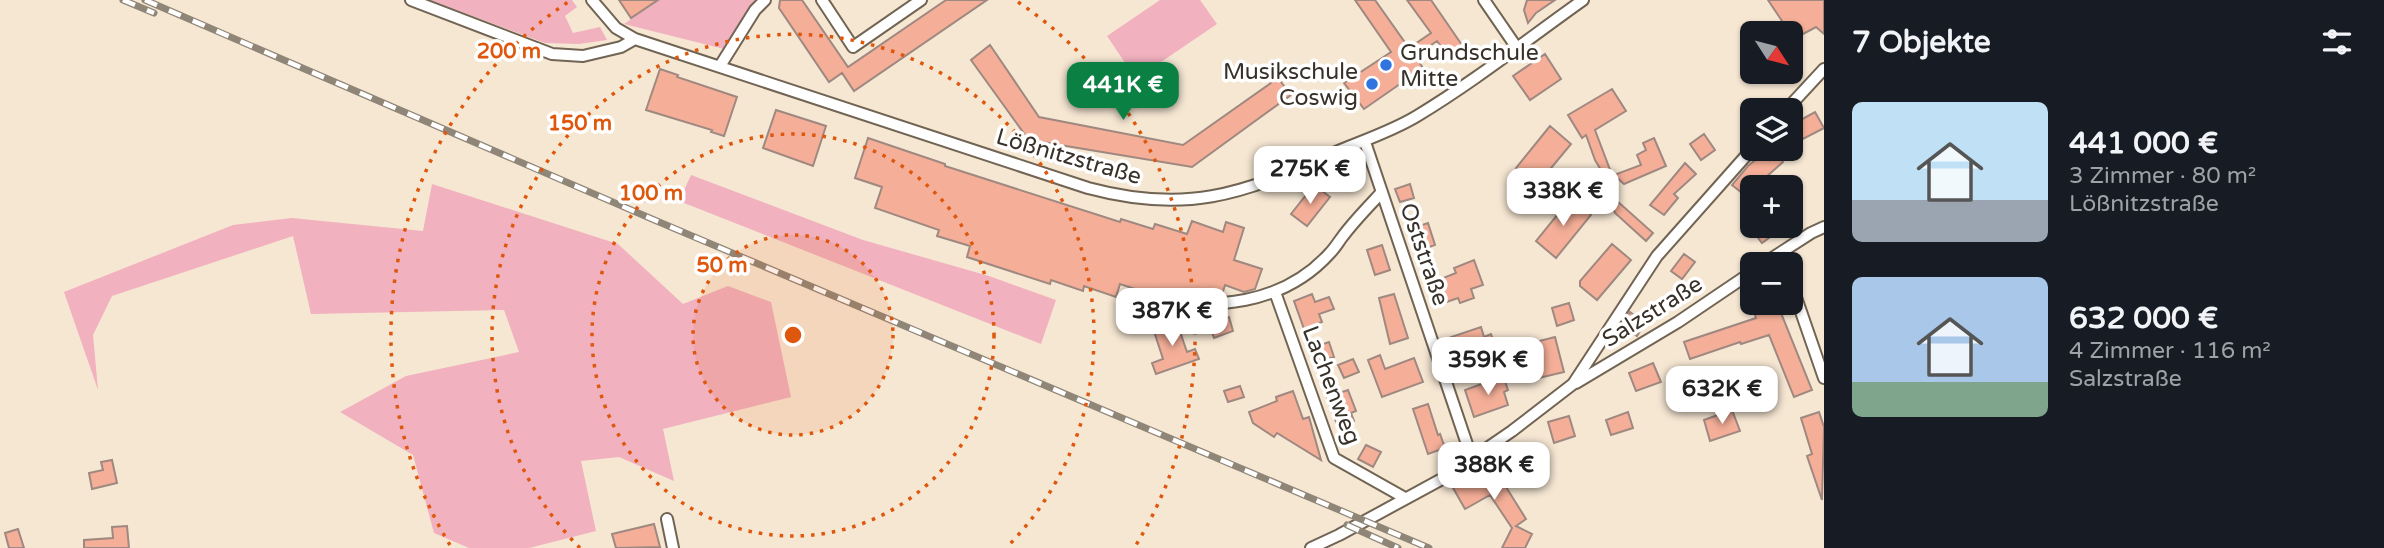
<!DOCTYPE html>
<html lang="de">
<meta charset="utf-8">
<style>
:root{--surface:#171b24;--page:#242831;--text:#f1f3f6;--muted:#9ea1a6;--accent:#0b8043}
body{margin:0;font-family:"Varela Round",sans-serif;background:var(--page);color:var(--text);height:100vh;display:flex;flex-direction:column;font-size:26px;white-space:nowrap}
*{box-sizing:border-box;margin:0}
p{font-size:23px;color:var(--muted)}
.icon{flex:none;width:38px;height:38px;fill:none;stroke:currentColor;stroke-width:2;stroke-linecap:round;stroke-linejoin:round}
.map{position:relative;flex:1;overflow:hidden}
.drawer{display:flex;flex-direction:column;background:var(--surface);width:560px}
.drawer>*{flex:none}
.needle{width:46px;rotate:126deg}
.controls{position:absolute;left:1740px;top:21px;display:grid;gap:14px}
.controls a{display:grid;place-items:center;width:63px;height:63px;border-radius:10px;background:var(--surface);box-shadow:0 2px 5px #0004;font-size:35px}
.price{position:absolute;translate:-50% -60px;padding:0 16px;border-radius:14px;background:#fff;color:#222;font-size:23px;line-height:46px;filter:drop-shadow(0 2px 4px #0008)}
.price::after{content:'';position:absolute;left:50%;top:42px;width:21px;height:16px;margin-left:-10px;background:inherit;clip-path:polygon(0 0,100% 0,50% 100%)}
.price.active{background:var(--accent);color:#fff}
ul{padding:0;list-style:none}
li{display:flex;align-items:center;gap:21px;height:175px;padding:0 28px}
li span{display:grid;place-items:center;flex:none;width:196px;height:140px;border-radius:10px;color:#555}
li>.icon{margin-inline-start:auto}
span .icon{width:84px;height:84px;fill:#fffc;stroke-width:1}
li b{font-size:30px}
h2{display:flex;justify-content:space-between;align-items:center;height:84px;padding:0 28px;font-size:30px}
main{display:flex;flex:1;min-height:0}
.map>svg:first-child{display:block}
.green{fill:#f1b1bf}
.building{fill:#f5af98;stroke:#9f8880;stroke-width:2}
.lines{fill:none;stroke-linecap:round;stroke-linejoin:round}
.minor-casing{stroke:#716453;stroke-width:14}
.minor{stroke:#fff;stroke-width:10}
.rail-casing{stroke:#908678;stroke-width:7}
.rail{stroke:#fff;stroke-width:4.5;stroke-dasharray:13;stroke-linecap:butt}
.ring{fill:none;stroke:#df570d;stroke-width:3.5;stroke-dasharray:3.5 7}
.poi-dot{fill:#3074e1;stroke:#fff;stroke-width:2.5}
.labels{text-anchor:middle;stroke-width:7;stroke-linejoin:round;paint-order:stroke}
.poi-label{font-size:23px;fill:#373129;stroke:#fff;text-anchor:start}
.street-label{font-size:23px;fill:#373129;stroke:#fff}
.centre{fill:#df570d;stroke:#fff;stroke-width:3.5}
.ring-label{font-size:21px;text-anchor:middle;font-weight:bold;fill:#df570d;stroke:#fff;stroke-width:7;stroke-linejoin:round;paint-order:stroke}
</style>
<main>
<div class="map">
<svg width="1824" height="548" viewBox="0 0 1824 548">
<rect width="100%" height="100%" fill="#f6e7d3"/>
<!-- green -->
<path class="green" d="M430,0H572L577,7L565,16L573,33L600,27L607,40L579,44L545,43Z
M653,0H763L728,50L624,24L655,3Z
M1160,0H1200L1217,24L1136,79L1107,36Z
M691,175L863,240L989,276L1056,300L1041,344L679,201Z
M432,184L618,244L683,304L728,286L771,302L791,397L663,429L674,481L619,457L581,461L596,531L529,548H469L434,533L413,455L340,412L406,376L519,352L504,310L311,314L293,236L112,296L93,335L98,390L64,292L233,225L292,218L423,231Z"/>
<!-- building -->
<path class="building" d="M619,0H658L631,18Z
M780,0H802L848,67L946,0H987L854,91L842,73L829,82L779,8Z
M1355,0H1375L1409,48L1431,33L1407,0H1431L1464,48L1450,58L1437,41L1415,56L1423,68L1364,109L1344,83L1391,52Z
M1527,0H1555L1536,13L1528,23L1524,10Z
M1768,0H1824V34L1816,27L1790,41V33Z
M990,45L1039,117L1183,145L1278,78L1291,95L1192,167L1054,144L1028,139L971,60Z
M1545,54L1561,79L1530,100L1513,76Z
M660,69L678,75L677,77L737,97L724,136L711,132L712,130L646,110Z
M1612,89L1626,111L1595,130L1615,183L1610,185L1595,160L1586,135L1582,138L1568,115Z
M776,110L826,126L813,166L763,148Z
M1815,112L1824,128L1803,139L1795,123Z
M1550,126L1571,144L1537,185L1516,168Z
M1704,134L1715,150L1701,160L1690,144Z
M868,138L945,164V166L1120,222L1121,219L1153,229L1155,224L1187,234L1192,221L1223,232L1226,222L1244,228L1234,260L1262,269L1255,289L1244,292L1225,285L1222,295L1212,296L1190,289L1187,297L1179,296L1155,289L1153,295L1120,284L1116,297L1084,286L1083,291L1051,280L1050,284L967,257L970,246L937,236L939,230L875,208L882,187L855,178Z
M1654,138L1666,166L1624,184L1614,175L1641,165L1637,155L1646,150L1643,143Z
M1769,149H1773L1783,162L1755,187H1752L1747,197L1732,185L1748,166Z
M1685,163L1696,174L1674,194L1678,198L1664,215L1650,205Z
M1410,184L1414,198L1400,202L1395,189Z
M1314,185L1330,197L1307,226L1291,214Z
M1607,192L1653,233L1646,241L1615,213Z
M1571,198L1591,215L1556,258L1536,241Z
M1428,223L1435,245L1418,251L1410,229Z
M1749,226H1785L1762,243Z
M1612,244L1631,260L1597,300L1580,286V281Z
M1382,245L1390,270L1375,275L1367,250Z
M1684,254L1695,262L1682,279L1671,271Z
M1474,260L1483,285L1471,289L1474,298L1460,303L1458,298L1441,304L1433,282L1456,273L1454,268Z
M1312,294L1315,302L1329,297L1334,309L1319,314L1322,322L1304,329L1294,301Z
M1394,294L1408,338L1390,344L1379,298Z
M1569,303L1574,320L1557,326L1552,308Z
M1751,303H1777L1812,390L1794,397L1769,335L1741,344L1740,342L1690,359L1684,342L1756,318Z
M1630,312L1645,323L1637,336L1621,325Z
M1229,317L1233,331L1214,338L1209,324Z
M1176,320L1187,352L1195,349L1199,359L1156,374L1152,363L1163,359L1153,328Z
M1481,327L1484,337L1491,334L1496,349L1477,356L1476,352L1459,359L1451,337Z
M1555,337L1564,372L1526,381L1516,347Z
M1329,342L1334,357L1316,363L1312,348Z
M1380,355L1385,369L1414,358L1423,382L1382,397L1368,360Z
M1353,359L1359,372L1344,378L1338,365Z
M1653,363L1661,382L1636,391L1629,373Z
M1503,376L1508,390L1504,392L1508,405L1474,417L1465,390Z
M1240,386L1244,397L1228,402L1224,391Z
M1348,390L1356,411L1351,413L1354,421L1338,427L1327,397Z
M1293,391L1303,419L1309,417L1321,460L1277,433L1274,437L1253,423L1249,412L1277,401L1276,397Z
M1428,404L1438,435L1440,434L1445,448L1428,454L1413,409Z
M1732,410L1740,431L1710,441L1704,420Z
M1628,412L1633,428L1611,435L1606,420Z
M1819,412L1824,427L1822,500L1807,456L1812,454L1801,418Z
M1569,416L1575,436L1554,443L1548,422Z
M1366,445L1381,452L1373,467L1358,459Z
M112,460L117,483L92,489L89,473L103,470L101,462Z
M1491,463L1526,519L1516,526L1532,534L1525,548H1502L1512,528L1490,495L1465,509L1452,486Z
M654,524L660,547L616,548L612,534Z
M127,526L129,548H84V540L113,538L112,527Z
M18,529L24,548H9L5,533Z"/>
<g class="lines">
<defs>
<path id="minor" d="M411,0L552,54L583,56L621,47L635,39
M592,0L616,28L635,39L1088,188C1185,214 1241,195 1329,155C1358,142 1389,133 1417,116C1475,81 1528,39 1583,0
M822,0L853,47L921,0
M1484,0L1517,48
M720,66L755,10L765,0
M1786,110L1824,69
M1365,142L1472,459
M1763,264L1811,233L1824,227
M1790,280L1824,378
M1275,292L1334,458L1405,498
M1130,303C1203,305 1276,313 1330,253C1335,248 1339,241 1343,236C1355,220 1369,206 1382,192
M1576,383L1678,322L1752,272
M667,519L673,548
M1311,548L1339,535L1442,479L1512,431L1573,384L1657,256L1752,149"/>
</defs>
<!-- minor casing -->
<use href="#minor" class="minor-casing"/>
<!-- minor -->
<use href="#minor" class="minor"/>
<defs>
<path id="rail" d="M123,0L154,13
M145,0L652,219L1429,548
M1347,525L1398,548"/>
</defs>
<!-- rail casing -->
<use href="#rail" class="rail-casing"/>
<!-- rail -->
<use href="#rail" class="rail"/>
</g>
<!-- distance rings -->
<circle cx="793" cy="335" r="100" fill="#df570d" fill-opacity=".12"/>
<g class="ring">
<circle cx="793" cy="335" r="100"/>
<circle cx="793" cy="335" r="201"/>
<path d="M580 548A301 301 0 1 1 1006 548"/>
<path d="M450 545A402 402 0 0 1 568 2M1018 2A402 402 0 0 1 1136 545"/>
</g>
<!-- markers -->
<g class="poi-dot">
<circle cx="1386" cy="65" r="7"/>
<circle cx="1372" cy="84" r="7"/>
</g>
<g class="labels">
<!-- poi labels -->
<g class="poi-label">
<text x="1400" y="60">Grundschule<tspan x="1400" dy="26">Mitte</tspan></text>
<text x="1358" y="79" text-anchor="end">Musikschule<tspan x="1358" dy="26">Coswig</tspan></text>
</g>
<!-- street labels -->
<g class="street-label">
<text transform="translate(1069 156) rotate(16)" y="8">Lößnitzstraße</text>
<text transform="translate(1425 254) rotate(71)" y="8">Oststraße</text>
<text transform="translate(1652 311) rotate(-32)" y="8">Salzstraße</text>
<text transform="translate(1332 385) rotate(69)" y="8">Lachenweg</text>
</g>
</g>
<circle cx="793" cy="335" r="10" class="centre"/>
<g class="ring-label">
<text x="509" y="58">200 m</text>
<text x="580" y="130">150 m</text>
<text x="651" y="200">100 m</text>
<text x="722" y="272">50 m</text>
</g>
</svg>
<div class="controls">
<a><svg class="needle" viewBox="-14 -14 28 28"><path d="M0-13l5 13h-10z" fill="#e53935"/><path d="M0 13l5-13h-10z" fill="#9ea1a6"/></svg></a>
<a><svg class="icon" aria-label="layers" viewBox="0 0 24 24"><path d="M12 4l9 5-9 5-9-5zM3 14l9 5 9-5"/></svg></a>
<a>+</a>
<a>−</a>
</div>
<b class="price active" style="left:1123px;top:122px">441K €</b>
<b class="price" style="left:1310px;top:206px">275K €</b>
<b class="price" style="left:1563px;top:228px">338K €</b>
<b class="price" style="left:1172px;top:348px">387K €</b>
<b class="price" style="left:1488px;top:397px">359K €</b>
<b class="price" style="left:1722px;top:426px">632K €</b>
<b class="price" style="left:1494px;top:502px">388K €</b>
</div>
<section class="drawer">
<h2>7 Objekte<svg class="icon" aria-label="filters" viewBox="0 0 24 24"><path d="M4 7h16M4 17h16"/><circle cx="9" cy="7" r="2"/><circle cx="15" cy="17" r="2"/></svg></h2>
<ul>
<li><span style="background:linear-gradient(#bfe0f5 70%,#9aa5b1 0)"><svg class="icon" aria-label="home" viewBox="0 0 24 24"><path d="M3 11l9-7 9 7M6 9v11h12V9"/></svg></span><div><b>441 000 €</b><p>3 Zimmer · 80 m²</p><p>Lößnitzstraße</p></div></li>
<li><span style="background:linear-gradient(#a9c7e8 75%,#7fa58c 0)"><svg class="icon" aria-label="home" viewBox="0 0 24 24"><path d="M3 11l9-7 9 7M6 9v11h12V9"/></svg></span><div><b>632 000 €</b><p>4 Zimmer · 116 m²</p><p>Salzstraße</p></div></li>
</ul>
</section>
</main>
